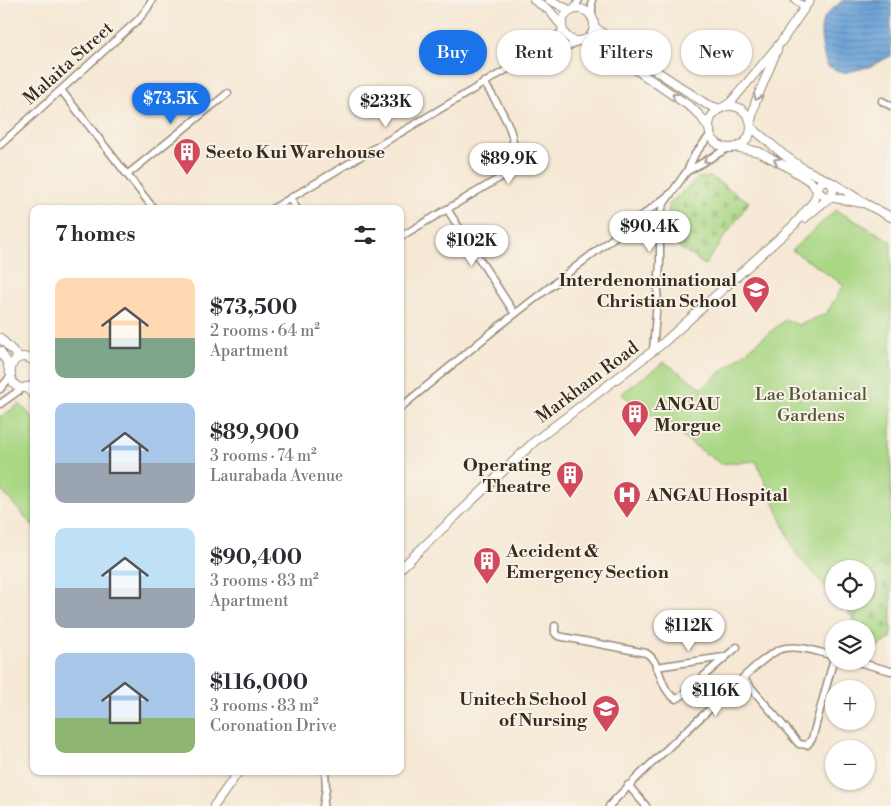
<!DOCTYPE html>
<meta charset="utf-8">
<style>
:root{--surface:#fff;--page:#f7f7f7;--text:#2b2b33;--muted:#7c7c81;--accent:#1a73e8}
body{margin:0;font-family:"Libre Bodoni",serif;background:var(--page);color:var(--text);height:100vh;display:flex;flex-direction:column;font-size:19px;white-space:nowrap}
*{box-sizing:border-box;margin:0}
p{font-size:16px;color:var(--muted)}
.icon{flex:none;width:28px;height:28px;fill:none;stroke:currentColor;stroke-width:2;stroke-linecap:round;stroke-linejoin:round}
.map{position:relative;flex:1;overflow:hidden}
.details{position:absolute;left:30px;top:205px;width:374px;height:570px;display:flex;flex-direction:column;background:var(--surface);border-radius:10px;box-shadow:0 1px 4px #0004}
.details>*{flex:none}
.banner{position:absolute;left:419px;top:30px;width:396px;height:45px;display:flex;gap:10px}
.controls{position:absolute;left:825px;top:560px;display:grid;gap:10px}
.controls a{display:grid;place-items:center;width:50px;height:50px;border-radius:50%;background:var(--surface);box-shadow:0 1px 4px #0004;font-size:25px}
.price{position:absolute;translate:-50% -42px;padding:0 11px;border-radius:18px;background:#fff;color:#222;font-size:16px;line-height:32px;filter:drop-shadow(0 1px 2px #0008)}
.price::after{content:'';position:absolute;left:50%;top:30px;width:15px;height:11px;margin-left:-8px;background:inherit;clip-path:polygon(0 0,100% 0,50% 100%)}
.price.active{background:var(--accent);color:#fff}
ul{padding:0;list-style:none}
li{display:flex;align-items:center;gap:15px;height:125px;padding:0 25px}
li span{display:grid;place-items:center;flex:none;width:140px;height:100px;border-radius:10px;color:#555}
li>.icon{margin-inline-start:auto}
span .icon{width:60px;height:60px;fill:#fffc;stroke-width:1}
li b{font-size:21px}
h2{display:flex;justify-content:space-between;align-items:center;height:60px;padding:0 25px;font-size:21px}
.pill{padding:0 18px;border-radius:22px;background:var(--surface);box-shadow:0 1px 4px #0004;font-size:18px;line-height:45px}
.pill.active{background:var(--accent);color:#fff}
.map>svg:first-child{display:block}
.cemetery{fill:url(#cemetery-stones);stroke:#728051}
.green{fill:#a9d784;stroke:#728051}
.water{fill:url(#water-rules);stroke:#52657a}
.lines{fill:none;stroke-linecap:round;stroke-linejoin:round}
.minor-casing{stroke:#988979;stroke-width:9}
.major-casing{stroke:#988979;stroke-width:10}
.minor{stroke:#fff;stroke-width:6}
.major{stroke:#fff;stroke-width:8}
.oneway{stroke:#a79f9a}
.labels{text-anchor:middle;stroke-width:4;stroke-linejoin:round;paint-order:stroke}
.street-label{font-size:18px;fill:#3b2a1e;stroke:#f7f3e8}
.poi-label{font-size:18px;font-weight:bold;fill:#3b2a1e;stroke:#f7f3e8;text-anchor:start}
.park-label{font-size:18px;fill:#565538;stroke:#f7f3e8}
</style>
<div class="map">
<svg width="891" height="806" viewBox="0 0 891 806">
<defs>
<pattern id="cemetery-stones" width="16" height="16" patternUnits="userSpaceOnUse" patternTransform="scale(1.25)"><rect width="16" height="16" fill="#a9d784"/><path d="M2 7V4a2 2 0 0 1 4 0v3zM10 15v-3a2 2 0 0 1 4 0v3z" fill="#92b972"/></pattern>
<pattern id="water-rules" width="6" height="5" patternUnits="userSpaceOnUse" patternTransform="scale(1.25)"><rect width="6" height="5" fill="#68a0d6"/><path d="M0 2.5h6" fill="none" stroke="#5783ad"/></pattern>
</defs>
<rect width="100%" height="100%" fill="#f7f3e8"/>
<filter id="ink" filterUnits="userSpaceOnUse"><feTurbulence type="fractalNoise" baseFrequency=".02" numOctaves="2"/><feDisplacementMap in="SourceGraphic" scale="10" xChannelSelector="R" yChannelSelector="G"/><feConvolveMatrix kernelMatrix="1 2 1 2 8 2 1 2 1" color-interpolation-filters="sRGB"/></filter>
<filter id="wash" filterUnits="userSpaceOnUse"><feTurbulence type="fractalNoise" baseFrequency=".0096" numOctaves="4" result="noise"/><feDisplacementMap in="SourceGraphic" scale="20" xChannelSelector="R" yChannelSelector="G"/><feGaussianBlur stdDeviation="1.12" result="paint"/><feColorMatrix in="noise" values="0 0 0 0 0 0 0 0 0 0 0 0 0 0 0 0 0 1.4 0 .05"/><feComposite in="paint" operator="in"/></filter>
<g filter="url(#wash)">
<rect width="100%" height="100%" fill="#f6e8d4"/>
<!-- cemetery -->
<path class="cemetery" d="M711,177L749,202L705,265L667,239L669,204L698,178Z
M891,554V638L878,647L866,634V629H862L841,604L844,601H866V579Z"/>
<!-- green -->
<path class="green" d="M836,210L891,241V554L866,579V569H834V596L796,554L756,461L721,464L621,394L664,362L702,388L786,319L798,325L826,314L844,285L792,250Z
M20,404L34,419V527L0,489V417Z"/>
<!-- water -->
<path class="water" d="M843,0H891V56L869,67L843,73L827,66C823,54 819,35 822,23C825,14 836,6 843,0Z"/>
</g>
<g filter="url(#ink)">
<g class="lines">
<defs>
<path id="minor" d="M592,0V19
M795,0L805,7
M573,10L579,0
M524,62L565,48L577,42
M61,90L154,209
M882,101L891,106
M0,145L138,20L147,9L152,0
M688,171L728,148
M128,174L228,93
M290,198L297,209
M272,209L511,67L540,48L563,31
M447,209L515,314
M400,237L503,176C529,145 501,111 484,82
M653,351L660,263V217L663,205L687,171L695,154L711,134
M0,389L10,377
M0,404L24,387
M400,408L493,331L670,194
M555,626V633L558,636L646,653C662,662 658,689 676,699L680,697L737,647
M854,661L891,671
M656,667L724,657
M743,678L799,744L807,745L812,739L834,658
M628,785L646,806
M323,806L326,788L325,771
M609,806C646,767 686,731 725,695C736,684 768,653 781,649C797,644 818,652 834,656"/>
<path id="major" d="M534,0L549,10L562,26
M550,0L571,11
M562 25a16 16 0 1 1 32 0a16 16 0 1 1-32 0Z
M594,26L613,42L706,104L720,109
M585,40L607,50L692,108L702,118L710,130
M709 127a21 21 0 1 1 42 0a21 21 0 1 1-42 0Z
M724,107L731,102L781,42L810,0
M751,121L755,103L777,50
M751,127L784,155L804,169L835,184L866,204L891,217
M736,147L759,152L786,166L811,182L818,192L824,196L862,203
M805,218L830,197L834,189L830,182
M0,338L20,358
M0,351L7,362L9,371
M34,361C3,341 3,404 34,384
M26,387L34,396
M400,569L535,441L662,344L795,224L814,201L820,183L826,180
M214,806L239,771"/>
</defs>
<!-- minor casing -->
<use href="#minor" class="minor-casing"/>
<!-- major casing -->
<use href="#major" class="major-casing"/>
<!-- minor -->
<use href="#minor" class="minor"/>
<!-- major -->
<use href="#major" class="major"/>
</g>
<!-- one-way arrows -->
<defs><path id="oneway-chevron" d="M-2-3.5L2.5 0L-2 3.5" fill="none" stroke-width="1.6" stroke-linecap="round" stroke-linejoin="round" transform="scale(1.25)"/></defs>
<g class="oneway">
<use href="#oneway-chevron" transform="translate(675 96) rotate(-146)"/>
<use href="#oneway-chevron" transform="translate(757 97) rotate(111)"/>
<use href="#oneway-chevron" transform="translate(707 160) rotate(151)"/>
<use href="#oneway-chevron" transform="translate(777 161) rotate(-151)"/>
</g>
</g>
<!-- icons -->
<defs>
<symbol id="building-pin" viewBox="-11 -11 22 30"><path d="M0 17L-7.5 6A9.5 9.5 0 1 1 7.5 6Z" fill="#d1495b" stroke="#f7f3e8"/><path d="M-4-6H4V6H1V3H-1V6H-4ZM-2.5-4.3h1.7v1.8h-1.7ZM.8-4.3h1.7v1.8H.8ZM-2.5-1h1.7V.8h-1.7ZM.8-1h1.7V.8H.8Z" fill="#fff"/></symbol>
<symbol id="school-pin" viewBox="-11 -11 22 30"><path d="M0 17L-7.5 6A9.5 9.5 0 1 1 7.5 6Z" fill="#d1495b" stroke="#f7f3e8"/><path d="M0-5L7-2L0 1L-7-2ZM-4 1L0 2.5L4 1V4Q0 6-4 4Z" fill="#fff"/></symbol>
<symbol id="hospital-pin" viewBox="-11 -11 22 30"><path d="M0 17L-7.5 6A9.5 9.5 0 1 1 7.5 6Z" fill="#d1495b" stroke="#f7f3e8"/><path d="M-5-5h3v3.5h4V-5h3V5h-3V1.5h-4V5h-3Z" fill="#fff"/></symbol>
<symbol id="university-pin" viewBox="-11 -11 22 30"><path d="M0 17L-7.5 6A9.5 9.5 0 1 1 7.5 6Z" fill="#d1495b" stroke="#f7f3e8"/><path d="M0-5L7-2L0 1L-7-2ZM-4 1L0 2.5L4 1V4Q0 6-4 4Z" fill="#fff"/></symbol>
</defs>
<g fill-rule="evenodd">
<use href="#building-pin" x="171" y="136" width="32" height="43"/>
<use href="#school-pin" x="740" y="274" width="32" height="43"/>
<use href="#building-pin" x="619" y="398" width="32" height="43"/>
<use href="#building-pin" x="554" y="459" width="32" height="43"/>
<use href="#hospital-pin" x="611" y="479" width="32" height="43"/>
<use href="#building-pin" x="471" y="545" width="32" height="43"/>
<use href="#university-pin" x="590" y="693" width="32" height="43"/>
</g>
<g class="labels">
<!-- street labels -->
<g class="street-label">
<text transform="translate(68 63) rotate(-42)" y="6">Malaita Street</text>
<text transform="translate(587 382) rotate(-37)" y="6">Markham Road</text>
</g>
<!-- poi labels -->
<g class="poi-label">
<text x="206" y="158">Seeto Kui Warehouse</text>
<text x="737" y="286" text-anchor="end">Interdenominational<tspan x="737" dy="21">Christian School</tspan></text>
<text x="654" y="410">ANGAU<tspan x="654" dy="21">Morgue</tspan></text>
<text x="551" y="471" text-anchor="end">Operating<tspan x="551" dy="21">Theatre</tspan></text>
<text x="646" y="501">ANGAU Hospital</text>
<text x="506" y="557">Accident &amp;<tspan x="506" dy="21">Emergency Section</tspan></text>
<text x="587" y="705" text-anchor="end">Unitech School<tspan x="587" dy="21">of Nursing</tspan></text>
</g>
<!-- park labels -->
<g class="park-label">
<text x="811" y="400">Lae Botanical<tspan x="811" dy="21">Gardens</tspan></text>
</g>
</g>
</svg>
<div class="controls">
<a><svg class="icon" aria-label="locate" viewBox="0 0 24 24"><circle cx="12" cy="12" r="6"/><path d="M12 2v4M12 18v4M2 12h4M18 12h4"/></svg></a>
<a><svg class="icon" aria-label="layers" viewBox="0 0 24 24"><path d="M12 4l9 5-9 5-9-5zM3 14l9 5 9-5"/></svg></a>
<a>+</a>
<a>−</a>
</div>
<b class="price active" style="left:171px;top:125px">$73.5K</b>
<b class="price" style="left:386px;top:128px">$233K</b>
<b class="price" style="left:509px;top:185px">$89.9K</b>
<b class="price" style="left:650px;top:253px">$90.4K</b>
<b class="price" style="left:472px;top:267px">$102K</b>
<b class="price" style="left:689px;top:652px">$112K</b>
<b class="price" style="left:716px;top:717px">$116K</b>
<div class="banner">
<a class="pill active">Buy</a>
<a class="pill">Rent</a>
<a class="pill">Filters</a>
<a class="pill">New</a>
</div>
<section class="details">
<h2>7 homes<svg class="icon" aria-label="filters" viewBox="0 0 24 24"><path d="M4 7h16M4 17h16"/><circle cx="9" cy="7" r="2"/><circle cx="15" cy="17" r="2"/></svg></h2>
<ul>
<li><span style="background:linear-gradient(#ffd9b3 60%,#7fa58c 0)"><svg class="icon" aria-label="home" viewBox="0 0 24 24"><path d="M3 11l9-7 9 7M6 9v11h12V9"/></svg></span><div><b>$73,500</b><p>2 rooms · 64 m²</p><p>Apartment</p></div></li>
<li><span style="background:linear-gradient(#a9c7e8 60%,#9aa5b1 0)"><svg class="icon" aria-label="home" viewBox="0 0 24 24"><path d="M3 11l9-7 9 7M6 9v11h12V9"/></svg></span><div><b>$89,900</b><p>3 rooms · 74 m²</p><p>Laurabada Avenue</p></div></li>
<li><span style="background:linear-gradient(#bfe0f5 60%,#9aa5b1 0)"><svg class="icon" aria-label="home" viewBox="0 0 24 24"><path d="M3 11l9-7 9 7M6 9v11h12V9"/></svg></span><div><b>$90,400</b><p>3 rooms · 83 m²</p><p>Apartment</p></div></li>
<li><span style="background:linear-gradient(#a9c7e8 65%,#8fb573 0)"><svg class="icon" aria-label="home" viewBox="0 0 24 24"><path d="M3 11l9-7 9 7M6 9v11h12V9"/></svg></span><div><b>$116,000</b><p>3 rooms · 83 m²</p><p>Coronation Drive</p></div></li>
</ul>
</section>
</div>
